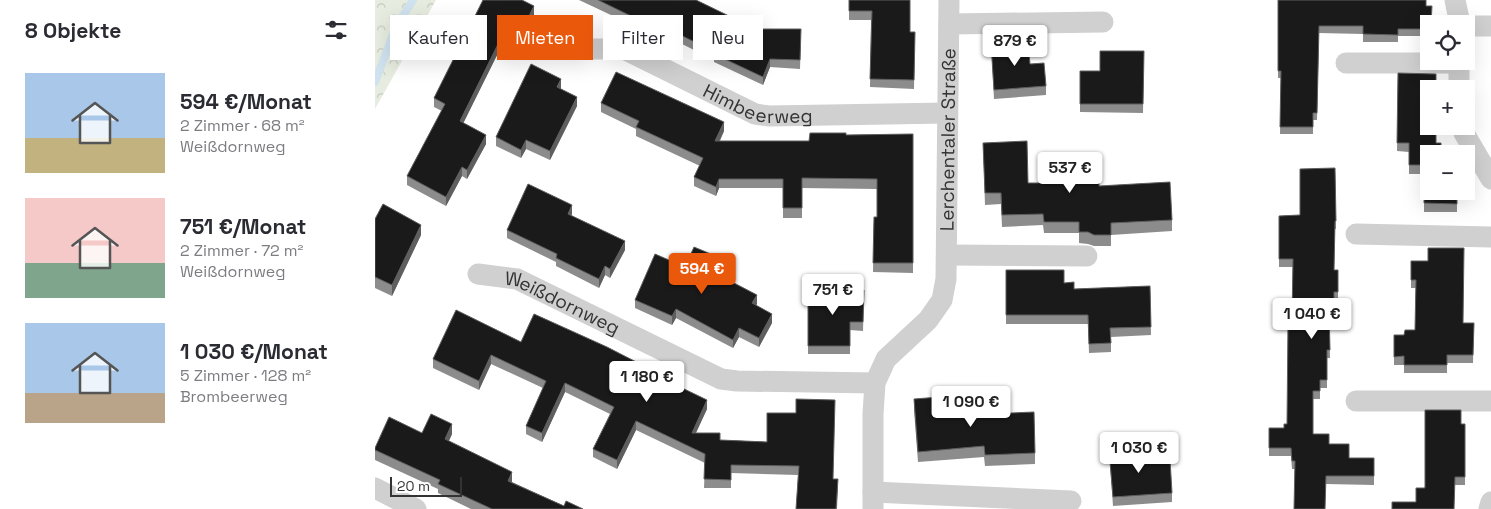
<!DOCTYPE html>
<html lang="de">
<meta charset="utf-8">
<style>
:root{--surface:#fff;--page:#f7f7f7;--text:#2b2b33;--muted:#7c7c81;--accent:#ea580c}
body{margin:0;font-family:"Space Grotesk",sans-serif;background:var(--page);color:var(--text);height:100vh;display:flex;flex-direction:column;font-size:19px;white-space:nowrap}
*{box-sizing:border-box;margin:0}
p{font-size:16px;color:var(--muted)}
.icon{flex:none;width:28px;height:28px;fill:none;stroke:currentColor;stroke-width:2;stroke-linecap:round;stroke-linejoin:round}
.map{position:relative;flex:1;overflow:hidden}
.details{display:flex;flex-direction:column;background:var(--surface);width:375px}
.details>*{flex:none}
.top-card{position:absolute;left:15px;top:15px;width:475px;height:45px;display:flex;gap:10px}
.buttons{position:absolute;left:1045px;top:15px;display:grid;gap:10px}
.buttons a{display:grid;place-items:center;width:55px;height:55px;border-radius:0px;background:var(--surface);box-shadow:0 5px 20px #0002;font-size:25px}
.scale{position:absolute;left:15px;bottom:12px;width:72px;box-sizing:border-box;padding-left:5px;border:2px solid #333;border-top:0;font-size:14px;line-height:18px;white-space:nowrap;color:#333;-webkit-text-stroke:4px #fff;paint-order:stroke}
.price{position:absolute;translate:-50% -42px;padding:0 11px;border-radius:5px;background:#fff;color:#222;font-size:16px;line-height:32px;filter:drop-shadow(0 1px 2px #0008)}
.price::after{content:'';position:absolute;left:50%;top:30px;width:15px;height:11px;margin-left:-8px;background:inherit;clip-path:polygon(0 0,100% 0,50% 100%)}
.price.selected{background:var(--accent);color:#fff}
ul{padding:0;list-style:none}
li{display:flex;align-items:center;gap:15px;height:125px;padding:0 25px}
li span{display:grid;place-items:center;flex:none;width:140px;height:100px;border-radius:0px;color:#555}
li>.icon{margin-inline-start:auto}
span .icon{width:60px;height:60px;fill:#fffc;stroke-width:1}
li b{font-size:21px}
h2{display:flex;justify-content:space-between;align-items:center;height:60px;padding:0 25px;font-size:21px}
.tag{padding:0 18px;border-radius:0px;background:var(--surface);box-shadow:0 5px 20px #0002;font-size:18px;line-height:45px}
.tag.selected{background:var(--accent);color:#fff}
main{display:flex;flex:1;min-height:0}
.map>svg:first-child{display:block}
.forest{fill:url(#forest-crowns)}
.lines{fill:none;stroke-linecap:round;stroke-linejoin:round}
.stream{stroke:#cfe2ee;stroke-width:8}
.street{stroke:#d0d0d0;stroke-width:21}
.wall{fill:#8c8c8c}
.shaded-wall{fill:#5f5f5f}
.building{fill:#1a1a1a;stroke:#5f5f5f}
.labels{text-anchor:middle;stroke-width:5;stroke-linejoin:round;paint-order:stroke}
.street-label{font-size:19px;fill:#333;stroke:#fff}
</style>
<main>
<section class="details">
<h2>8 Objekte<svg class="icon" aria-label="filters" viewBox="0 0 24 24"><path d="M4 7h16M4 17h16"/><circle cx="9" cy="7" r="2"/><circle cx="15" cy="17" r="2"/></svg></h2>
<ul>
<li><span style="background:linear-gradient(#a9c7e8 65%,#c2b280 0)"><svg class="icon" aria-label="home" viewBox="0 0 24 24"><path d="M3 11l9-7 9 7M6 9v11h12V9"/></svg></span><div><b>594 €/Monat</b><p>2 Zimmer · 68 m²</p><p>Weißdornweg</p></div></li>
<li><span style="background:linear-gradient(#f6c9c9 65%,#7fa58c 0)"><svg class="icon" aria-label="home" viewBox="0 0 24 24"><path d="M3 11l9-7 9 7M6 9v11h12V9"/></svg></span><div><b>751 €/Monat</b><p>2 Zimmer · 72 m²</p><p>Weißdornweg</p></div></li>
<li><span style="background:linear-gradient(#a9c7e8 70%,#b9a48a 0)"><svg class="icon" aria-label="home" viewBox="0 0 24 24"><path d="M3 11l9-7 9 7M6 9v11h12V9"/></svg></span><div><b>1 030 €/Monat</b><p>5 Zimmer · 128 m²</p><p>Brombeerweg</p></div></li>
</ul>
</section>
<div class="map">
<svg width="1116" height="509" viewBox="0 0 1116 509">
<defs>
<pattern id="forest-crowns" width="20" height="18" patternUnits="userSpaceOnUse" patternTransform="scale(1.25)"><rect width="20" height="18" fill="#e6ecdf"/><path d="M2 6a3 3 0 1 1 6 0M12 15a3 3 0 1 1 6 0" fill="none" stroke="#c6cbc0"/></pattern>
</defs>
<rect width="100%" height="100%" fill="#fff"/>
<!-- forest -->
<path class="forest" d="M0,0H61L0,109Z"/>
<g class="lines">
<!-- stream -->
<path class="stream" d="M0,82L21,27L38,0"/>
<!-- street -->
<g class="street">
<path d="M1080,0L1085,24"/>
<path d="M574,24L728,22"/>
<path d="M1091,26H1116"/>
<path id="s1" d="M205,49H249L380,114L394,116L572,113"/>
<path d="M971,63H1084"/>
<path d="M1084,89V61"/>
<path d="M1088,126L1089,133L1116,179"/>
<path d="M981,234L1116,237"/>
<path d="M572,255L712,256"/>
<path id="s2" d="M103,274L142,279L346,379L362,381L500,383"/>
<path d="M981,401H1116"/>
<path d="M0,488L41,509"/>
<path d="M498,492L696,501"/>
<path id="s3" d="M498,509V414L500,383L511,359L553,320L567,300L571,279L574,0"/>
<path d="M1114,509L1116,502"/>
</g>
</g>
<!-- wall -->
<path class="wall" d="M108,0L159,15L156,20L172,37L162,58L129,41L88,123L111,144L92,179L87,176L71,206L32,185V176L67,111L59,107V98Z
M204,0H321L358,18L382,29L426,37L425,69L395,67L388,85L339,62V60L275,28L270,38L253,30V23Z
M474,0H535V32H540L539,89L495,87L496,20H474Z
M903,0L1051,6L1054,24V36H1023V42H988V34L944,33L942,120H938V134H905L906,78H903Z
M616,43L655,64L671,86V95L619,99Z
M769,51L768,113L705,112V71H725Z
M1023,73L1054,154L1082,191V212H1049V174H1034V152L1022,151Z
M186,88V89L202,106L175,160L151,149L146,158L121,146V137Z
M226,103L349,131L345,141H434L471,135L538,134V273L498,272L499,217H502V189L427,188V218H408V188H344L341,196L319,186V177L325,166L261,136V129L226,112Z
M608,143L653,183L724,186L797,220V231L736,235V246H719L713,244L704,243V233H669L668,225L627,227L626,204L610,205Z
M960,168L961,229H960L959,270H963V300H959V315H954L955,358H952V388H945V399H938V434L974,458H999V485L951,484L920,469H917L916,456H894V428H909L912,424L917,321L918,267H904V216L925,215Z
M197,214L196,215L250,250L235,278L230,275L224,288L181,266V262L132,238V230Z
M0,219L46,235L17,296L0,288Z
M1036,261L1088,323H1099L1098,363H1072V373H1029V365H1019V335H1029L1040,330L1041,288H1036Z
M343,266L339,273L382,304L381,305L397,323L384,347L364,337L358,348L301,318L297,325L260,308V300L310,267Z
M631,270L689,283L699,289L775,286L776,335L736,337V352L714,353L713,324H631Z
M433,290H489L488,331L475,330V354H433Z
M146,342L271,371L332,409L321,433L345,440L392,442L458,479L463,488L462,509H421L423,475L356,473V488H329L330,463L261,430L242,469L218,457V449L235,414L190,392L167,442L151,434V426L168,388L116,364L104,390L58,368V359Z
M539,399L591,415L660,453V464L610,466L609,457L543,462L539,410Z
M1086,424H1090V485H1080L1041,502Z
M47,433L77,434L74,441L137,482L189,506L208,509H96L63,493V489L0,460V448Z
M734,450L771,460L797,493V502L738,506Z"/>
<!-- shaded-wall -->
<path class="shaded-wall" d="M159,6V15L153,27V18Z
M275,20V28L270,38V30Z
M172,28V37L162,58V49Z
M129,32V41L85,130V121Z
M395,59V67L388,85V77Z
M186,79V88L182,96V87Z
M202,97V106L175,160V151Z
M349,122V131L340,150V141Z
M111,135V144L92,179V170Z
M151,140V149L146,158V150Z
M87,167V176L71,206V197Z
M344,179V188L341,196V187Z
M197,205V214L193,222V214Z
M46,225V235L17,296V285Z
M250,241V250L235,278V269Z
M343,257V266L336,280V271Z
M230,266V275L224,288V279Z
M382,295V304L377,312V303Z
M301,309V318L297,325V316Z
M397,314V323L384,347V338Z
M364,328V337L358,348V340Z
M116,355V364L104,390V381Z
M190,383V392L167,442V433Z
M332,400V409L317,441V433Z
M261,421V430L242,469V460Z
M77,424V434L70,449V439Z
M137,472V482L133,490V481Z"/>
<!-- building -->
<path class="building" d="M108,0H147L159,6L153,18L172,28L162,49L129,32L85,121L111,135L92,170L87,167L71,197L32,176L70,104L59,98Z
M223,0H321L358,18L382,29H426L425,60L395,59L388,77L339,54L340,52L275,20L270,30L253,21L256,16Z
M474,0H535V32H540L539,80L495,79L497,11H474Z
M903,0H1051V6H1057L1056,24H1054V29H1023V35L988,34V26H944L942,113H938V127H905L906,71H903Z
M653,41L655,64L669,63L671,86L619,90L616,43Z
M725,51H769L768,104H705V71H725Z
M156,64L186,79L182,87L202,97L175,151L151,140L146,150L121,137Z
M241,72L349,122L340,141H434L435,133H471V135L538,134V263H498L499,217H502V179L427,178V208H408V179H344L341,187L319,177L328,158L261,127L264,121L226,103Z
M1023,73L1061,74V89H1054V126H1061V143H1066V154H1054V191H1082V204L1049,203V165H1034V143H1022Z
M652,141L653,183H724V186L795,182L797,220L736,223V235H719L713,232H704V222H669L668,214L627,215L626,193H610L608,143Z
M960,168L961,221H960L959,270H963V292H959V307H954L955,350H952V380H945V391H938V434H954V444H974V458H999V476H951L950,509H919L920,461H917L916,448H894V428H909V424H912L913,321H917L918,259H904V216L925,215V169Z
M153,184L197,205L193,214L250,241L235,269L230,266L224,279L181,258L182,254L132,230Z
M8,204L46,225L17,285L0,277V219Z
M319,247L343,257L336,271L382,295L377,303L397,314L384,338L364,328L358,340L301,309L297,316L260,300L280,254L310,267Z
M1053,248H1089L1088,323H1099L1098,355H1072V365H1029V356L1019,357V335H1029L1030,330H1040L1041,280H1036V261H1053Z
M631,270H689V283L699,282V289L775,286L776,327L735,328L736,343L714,344L713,315H631Z
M433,290H489L488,322H475V346H433Z
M81,310L146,342L159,314L232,347L271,367L270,370L332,400L317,433H345V440L392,442V413H421V399L460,400L458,479H463L461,509H421L424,466L356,465V480L329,479L330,454L261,421L242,460L218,449L239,407L190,383L167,433L151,426L171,381L116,355L104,381L58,359Z
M590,395L591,415L659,412L660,453L610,455L609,446L543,452L539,399Z
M1050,410H1086V424H1090V477H1080L1079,509H1017V502H1041V488H1050Z
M56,414L77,424L70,439L137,472L133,481L189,506L191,501L208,509H117L63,484L65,480L0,450V448L14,417L47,433Z
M770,447L771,460L795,459L797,493L738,497L734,450Z"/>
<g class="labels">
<!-- street labels -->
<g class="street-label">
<text dy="7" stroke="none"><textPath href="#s1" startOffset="191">Himbeerweg</textPath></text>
<text dy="7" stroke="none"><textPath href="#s3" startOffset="395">Lerchentaler Straße</textPath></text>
<text dy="7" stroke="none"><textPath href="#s2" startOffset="90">Weißdornweg</textPath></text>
</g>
</g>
</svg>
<div class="buttons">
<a><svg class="icon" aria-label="locate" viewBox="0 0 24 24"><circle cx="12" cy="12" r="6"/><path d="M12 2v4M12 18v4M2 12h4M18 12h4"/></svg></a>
<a>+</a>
<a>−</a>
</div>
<div class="scale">20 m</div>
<b class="price" style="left:640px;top:67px">879 €</b>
<b class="price" style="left:695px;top:194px">537 €</b>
<b class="price selected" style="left:327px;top:295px">594 €</b>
<b class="price" style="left:458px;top:316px">751 €</b>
<b class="price" style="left:937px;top:340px">1 040 €</b>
<b class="price" style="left:272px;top:403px">1 180 €</b>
<b class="price" style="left:596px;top:428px">1 090 €</b>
<b class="price" style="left:764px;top:474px">1 030 €</b>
<div class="top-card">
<a class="tag">Kaufen</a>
<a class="tag selected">Mieten</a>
<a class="tag">Filter</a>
<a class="tag">Neu</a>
</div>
</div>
</main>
